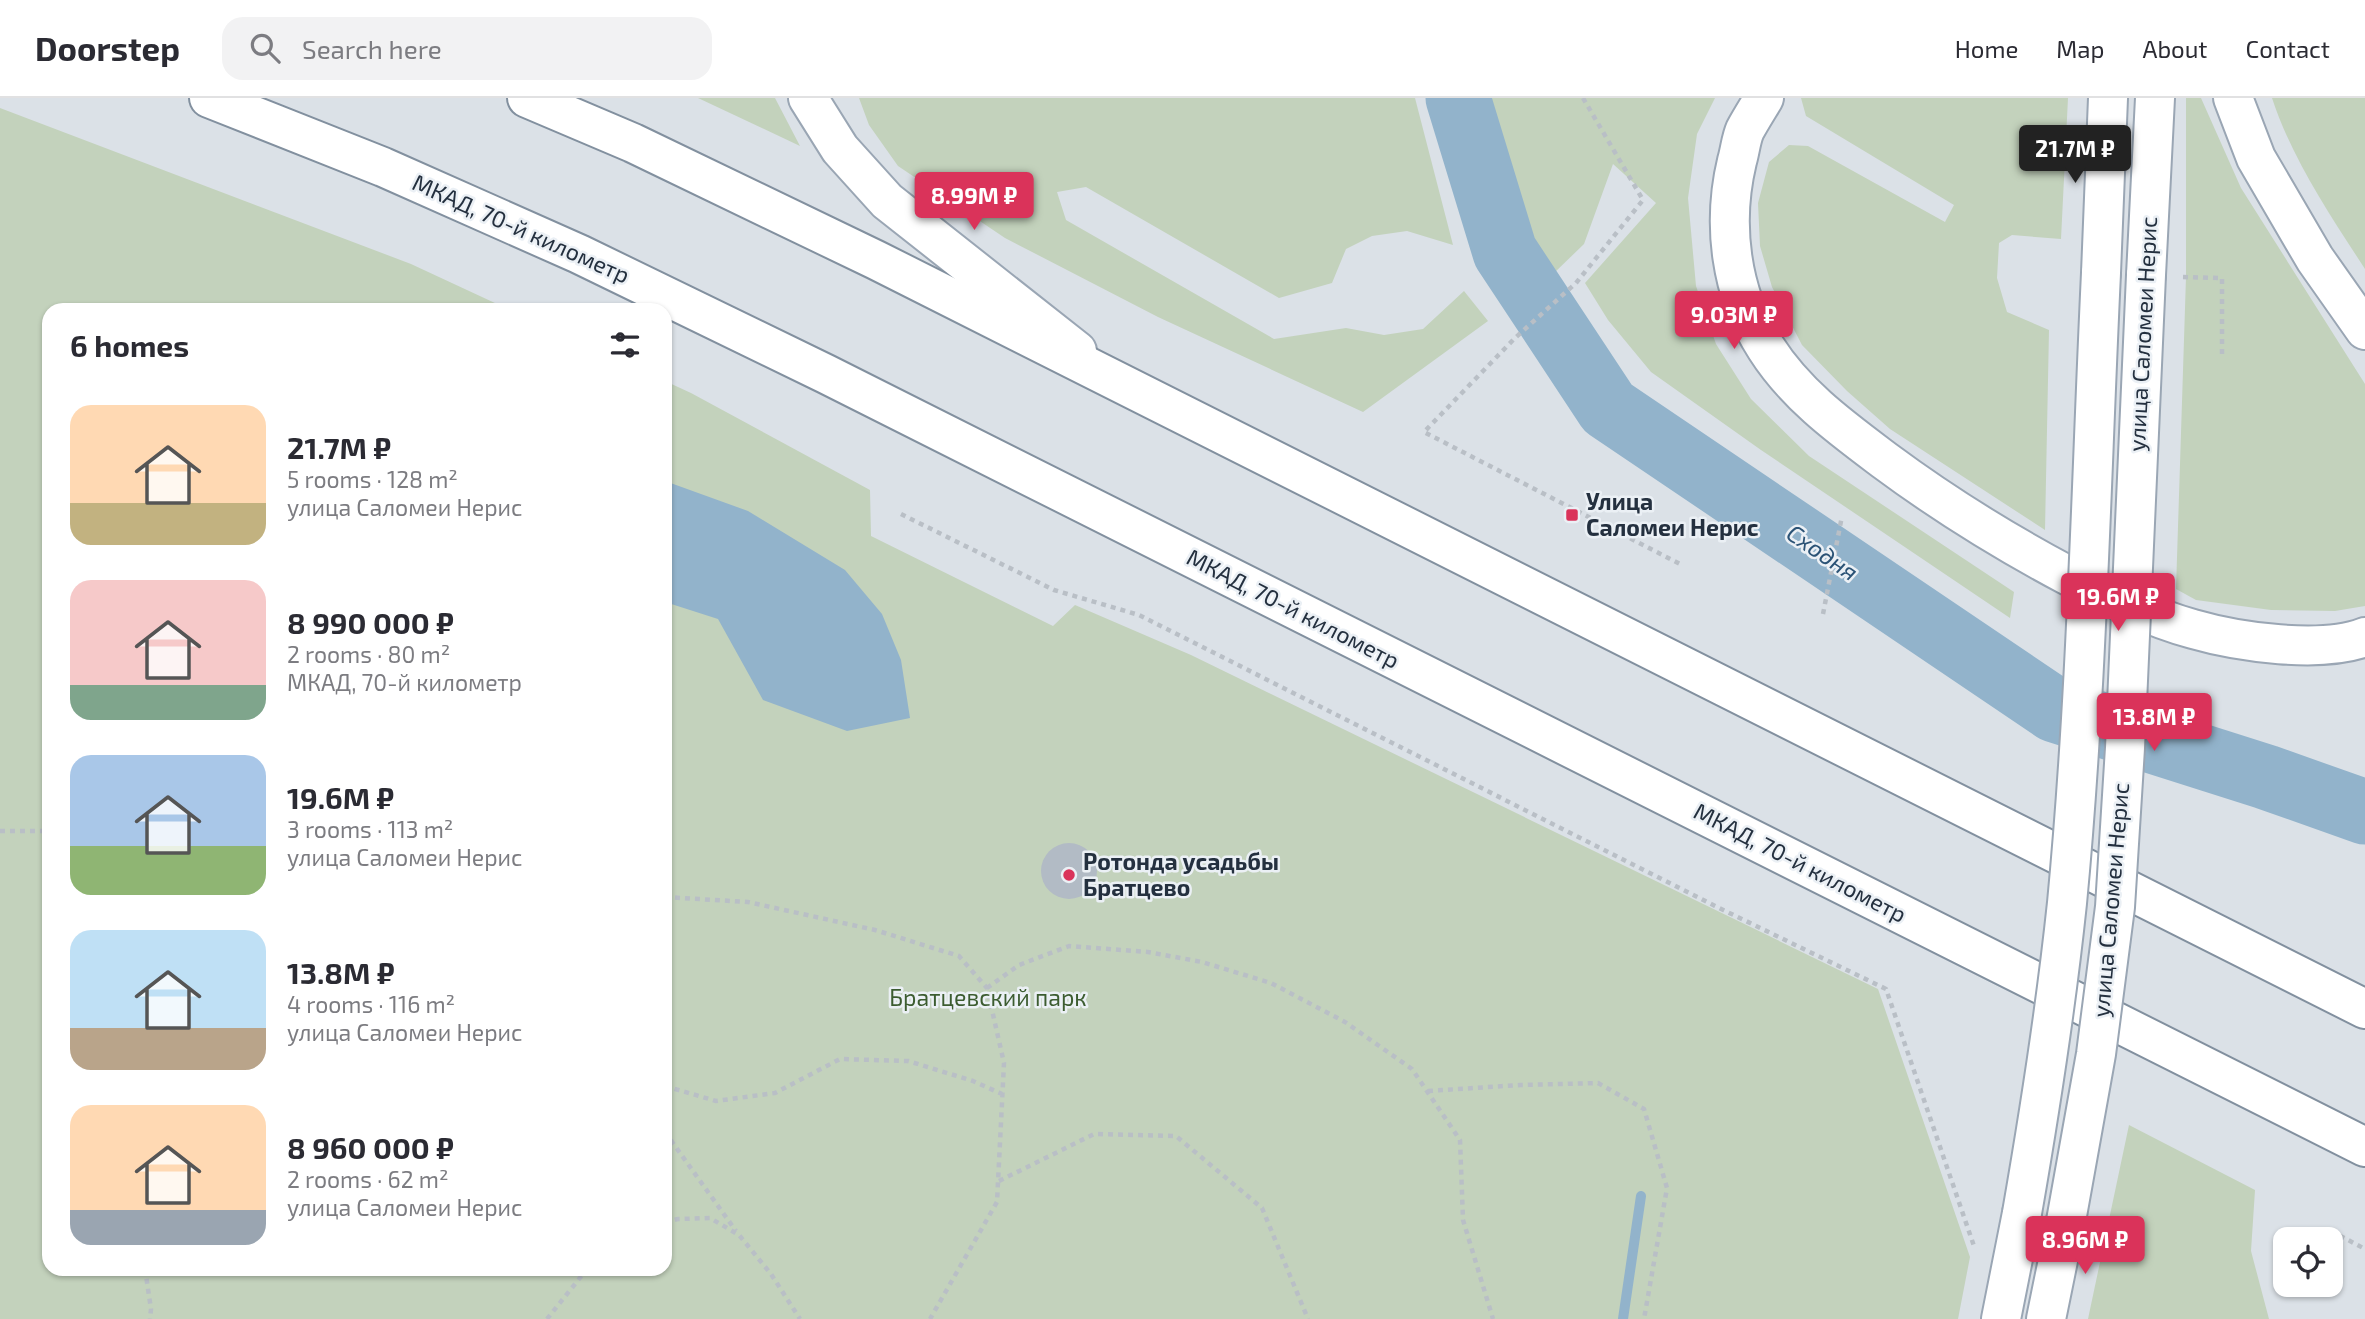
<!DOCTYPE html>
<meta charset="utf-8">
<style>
:root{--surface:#fff;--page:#f2f2f3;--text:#2b2b33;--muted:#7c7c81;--line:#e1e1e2;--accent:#da335a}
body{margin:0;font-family:"Exo 2",sans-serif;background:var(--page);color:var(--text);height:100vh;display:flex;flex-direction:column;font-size:26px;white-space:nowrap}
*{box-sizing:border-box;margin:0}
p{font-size:23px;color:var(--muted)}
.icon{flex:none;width:38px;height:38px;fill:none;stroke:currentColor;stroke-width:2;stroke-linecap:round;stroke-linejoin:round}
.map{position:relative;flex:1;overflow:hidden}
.drawer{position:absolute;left:42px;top:205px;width:630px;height:973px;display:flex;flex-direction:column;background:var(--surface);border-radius:21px;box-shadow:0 2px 5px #0004}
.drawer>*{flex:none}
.fabs{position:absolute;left:2273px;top:1129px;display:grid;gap:14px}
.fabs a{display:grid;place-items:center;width:70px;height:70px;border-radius:14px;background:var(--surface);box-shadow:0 2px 5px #0004;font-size:35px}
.price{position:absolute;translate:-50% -60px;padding:0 16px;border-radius:7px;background:var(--accent);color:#fff;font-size:23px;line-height:46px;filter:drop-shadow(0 2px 4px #0008)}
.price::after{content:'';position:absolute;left:50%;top:42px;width:21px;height:16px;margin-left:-10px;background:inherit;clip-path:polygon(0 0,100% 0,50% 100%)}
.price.active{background:#222;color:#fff}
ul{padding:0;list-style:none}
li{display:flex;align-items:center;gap:21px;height:175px;padding:0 28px}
li span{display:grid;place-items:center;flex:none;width:196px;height:140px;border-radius:21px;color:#555}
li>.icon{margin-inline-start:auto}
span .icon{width:84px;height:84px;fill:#fffc;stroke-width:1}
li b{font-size:30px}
h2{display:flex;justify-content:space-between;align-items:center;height:84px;padding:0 28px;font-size:30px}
header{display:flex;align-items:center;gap:42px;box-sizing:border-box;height:98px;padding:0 35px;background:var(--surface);border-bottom:2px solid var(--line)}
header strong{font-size:33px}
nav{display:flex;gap:38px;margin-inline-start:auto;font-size:24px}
.search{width:490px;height:63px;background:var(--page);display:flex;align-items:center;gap:18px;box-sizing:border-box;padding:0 24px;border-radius:21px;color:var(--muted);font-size:26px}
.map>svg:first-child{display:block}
.green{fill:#c3d2bc}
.water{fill:#92b3cb}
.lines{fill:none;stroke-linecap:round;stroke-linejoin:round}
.stream{stroke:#92b3cb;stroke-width:10}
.river{stroke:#92b3cb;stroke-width:65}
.building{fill:#b2bbc5}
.major-casing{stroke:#9aa6b4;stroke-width:42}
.highway-casing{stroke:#82909f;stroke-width:42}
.path{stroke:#b9bfc6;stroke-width:4.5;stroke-dasharray:5 5;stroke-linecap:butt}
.major{stroke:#fff;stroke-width:38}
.highway{stroke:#fff;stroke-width:38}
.major-bridge-casing{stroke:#9aa6b4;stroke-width:42;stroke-linecap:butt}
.major-bridge{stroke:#fff;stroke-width:38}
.poi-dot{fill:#da335a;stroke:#ebf0f5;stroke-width:2.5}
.labels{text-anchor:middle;stroke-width:5;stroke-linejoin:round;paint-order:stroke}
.street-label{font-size:23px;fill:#24303f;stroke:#ebf0f5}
.poi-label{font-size:23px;font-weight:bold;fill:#24303f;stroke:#ebf0f5;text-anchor:start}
.park-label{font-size:23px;fill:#3c5c30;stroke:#ebf0f5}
.water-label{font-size:24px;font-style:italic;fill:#2b5376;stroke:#ebf0f5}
</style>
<header>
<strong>Doorstep</strong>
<div class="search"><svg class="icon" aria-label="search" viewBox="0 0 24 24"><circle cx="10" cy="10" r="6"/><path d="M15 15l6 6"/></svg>Search here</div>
<nav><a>Home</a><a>Map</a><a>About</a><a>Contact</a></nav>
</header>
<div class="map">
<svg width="2365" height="1221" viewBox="0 0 2365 1221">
<rect width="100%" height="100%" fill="#dbe1e7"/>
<!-- green -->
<path class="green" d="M698,0H775L800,48Z
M859,0H1415L1453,147L1407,133L1372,138L1346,151L1332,185L1279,200L1086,89L1057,94L1066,122L1274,241L1346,230L1384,237L1423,231L1464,193L1488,223L1363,314L1158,219L1005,140L898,68L869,27Z
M1487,0H1715L1697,36L1688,100L1696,188L1716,246L1751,301L1809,358L2014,494L2010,520L1761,352L1651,274L1608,222L1585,185L1656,105L1613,66L1584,146L1551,178L1526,128Z
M1801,0H2068L2061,141L2012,137L1999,145L1997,180L2007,214L2049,232L2045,432L1890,331L1847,293L1802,247L1772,189L1760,148L1758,105L1769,64L1789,47L1808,48L1945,124L1954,107L1806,18Z
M2186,0H2201L2241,90L2365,286V508L2335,513L2271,512L2196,502L2176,491L2186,179Z
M2272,0H2365V171C2330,117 2292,61 2272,0Z
M0,10L411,166L510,212H49V1171H665V283L691,295L870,392L871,438L1053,528L1075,507L1191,557L1878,891L1970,1159L1958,1221H0Z
M2129,1027L2255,1092L2251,1153L2269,1221H2088Z"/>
<!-- water -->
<path class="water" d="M665,383L748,413L845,472L882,516L901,562L910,620L847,633L763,602L718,521L665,504Z"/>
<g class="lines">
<!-- stream -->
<path class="stream" d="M1623,1221L1641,1098"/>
<!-- river -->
<path class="river" d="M1458,0L1505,154L1608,310L2055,612L2266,679L2365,714"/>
</g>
<!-- building -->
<path class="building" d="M1041 773a28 28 0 1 1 56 0a28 28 0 1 1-56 0Z"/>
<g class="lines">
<defs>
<path id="major" d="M808,0L840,51L887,103L1077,253
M1764,0C1758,10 1751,21 1745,32C1741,41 1740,53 1737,63C1722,125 1730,195 1766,250C1796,297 1840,329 1884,362C1942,405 2003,443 2067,477C2108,498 2149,519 2193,531C2238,544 2321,556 2365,539
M2233,0L2256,60L2315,161L2365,232
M2101,175L2108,0
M2146,177L2155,0
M2001,1221L2022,1115
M2046,1221L2066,1123"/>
<path id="highway" d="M209,0L383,69L579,156L826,276L2365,1049
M527,0L633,45L876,162L2365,911"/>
</defs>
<!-- major casing -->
<use href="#major" class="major-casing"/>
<!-- highway casing -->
<use href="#highway" class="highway-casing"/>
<!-- path -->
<path class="path" d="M1583,0L1643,102L1576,185L1515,240L1424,334L1680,466
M2183,179L2222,180V258
M901,416L1054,492L1139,517L1715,808L1886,891L1975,1151
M1823,516L1842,418
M0,733H49
M665,799L748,804L875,832L959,858L987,890L1004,965L997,1104L930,1221
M987,890L1019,867L1069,848L1148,854L1202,864L1271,885L1345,924L1412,971L1460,1042L1463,1122L1493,1221
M665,988L716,1003L775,995L840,961L908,963L973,983L1002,996
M1428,993L1520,987L1598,985L1644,1011L1667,1090L1644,1221
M665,1034L736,1133
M999,1083L1094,1036L1176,1038L1262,1110L1308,1221
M665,1124L678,1121L710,1120L739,1137L771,1176L800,1221
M2331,1133L2365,1151
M145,1171L151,1211L150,1221
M547,1221L583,1176L585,1171"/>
<!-- major -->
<use href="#major" class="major"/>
<!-- highway -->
<use href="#highway" class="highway"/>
<defs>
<path id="major-bridge" d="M2022,1115C2040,1012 2056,909 2067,805C2087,596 2091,385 2101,175
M2066,1123L2096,956L2115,809L2125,650L2146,177"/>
</defs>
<!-- major-bridge casing -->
<use href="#major-bridge" class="major-bridge-casing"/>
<!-- major-bridge -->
<use href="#major-bridge" class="major-bridge"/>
</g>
<!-- markers -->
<g class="poi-dot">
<rect x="1565" y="410" width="14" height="14" rx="3.5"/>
<circle cx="1069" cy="777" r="7"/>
</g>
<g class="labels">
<!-- street labels -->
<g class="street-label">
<text transform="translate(521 131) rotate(24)" y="8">МКАД, 70-й километр</text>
<text transform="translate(2143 236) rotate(-87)" y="8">улица Саломеи Нерис</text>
<text transform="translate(1293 511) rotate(27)" y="8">МКАД, 70-й километр</text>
<text transform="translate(1800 765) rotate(27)" y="8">МКАД, 70-й километр</text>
<text transform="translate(2111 802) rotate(-85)" y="8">улица Саломеи Нерис</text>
</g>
<!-- poi labels -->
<g class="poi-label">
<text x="1586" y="412">Улица<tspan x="1586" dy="26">Саломеи Нерис</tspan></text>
<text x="1083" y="772">Ротонда усадьбы<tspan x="1083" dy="26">Братцево</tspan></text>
</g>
<!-- park labels -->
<g class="park-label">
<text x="988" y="908">Братцевский парк</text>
</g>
<!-- water labels -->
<g class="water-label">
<text transform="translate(1822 455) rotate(34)" y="8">Сходня</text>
</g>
</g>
</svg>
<div class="fabs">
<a><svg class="icon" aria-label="locate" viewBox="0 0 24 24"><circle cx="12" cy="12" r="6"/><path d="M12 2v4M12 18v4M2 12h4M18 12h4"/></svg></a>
</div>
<b class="price active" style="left:2075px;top:87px">21.7M ₽</b>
<b class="price" style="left:974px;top:134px">8.99M ₽</b>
<b class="price" style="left:1734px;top:253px">9.03M ₽</b>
<b class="price" style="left:2118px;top:535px">19.6M ₽</b>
<b class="price" style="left:2154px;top:655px">13.8M ₽</b>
<b class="price" style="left:2085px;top:1178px">8.96M ₽</b>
<section class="drawer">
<h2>6 homes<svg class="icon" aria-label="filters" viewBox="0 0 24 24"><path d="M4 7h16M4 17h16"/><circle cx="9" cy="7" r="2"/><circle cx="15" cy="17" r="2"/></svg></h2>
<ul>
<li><span style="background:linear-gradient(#ffd9b3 70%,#c2b280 0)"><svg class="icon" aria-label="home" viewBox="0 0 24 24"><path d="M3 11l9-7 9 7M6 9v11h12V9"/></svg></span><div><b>21.7M ₽</b><p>5 rooms · 128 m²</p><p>улица Саломеи Нерис</p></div></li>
<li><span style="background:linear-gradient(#f6c9c9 75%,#7fa58c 0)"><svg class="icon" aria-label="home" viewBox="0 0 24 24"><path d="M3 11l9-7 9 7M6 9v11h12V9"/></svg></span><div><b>8 990 000 ₽</b><p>2 rooms · 80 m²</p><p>МКАД, 70-й километр</p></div></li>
<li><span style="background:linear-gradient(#a9c7e8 65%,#8fb573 0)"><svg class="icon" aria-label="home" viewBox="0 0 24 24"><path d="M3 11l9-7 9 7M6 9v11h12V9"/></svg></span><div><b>19.6M ₽</b><p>3 rooms · 113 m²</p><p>улица Саломеи Нерис</p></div></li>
<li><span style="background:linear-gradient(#bfe0f5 70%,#b9a48a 0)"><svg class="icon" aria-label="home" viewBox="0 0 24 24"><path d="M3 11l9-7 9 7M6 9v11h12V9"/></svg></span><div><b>13.8M ₽</b><p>4 rooms · 116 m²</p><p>улица Саломеи Нерис</p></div></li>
<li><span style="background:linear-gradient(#ffd9b3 75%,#9aa5b1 0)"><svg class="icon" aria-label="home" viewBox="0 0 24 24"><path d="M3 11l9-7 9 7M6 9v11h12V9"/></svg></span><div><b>8 960 000 ₽</b><p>2 rooms · 62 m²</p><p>улица Саломеи Нерис</p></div></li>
</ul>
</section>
</div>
